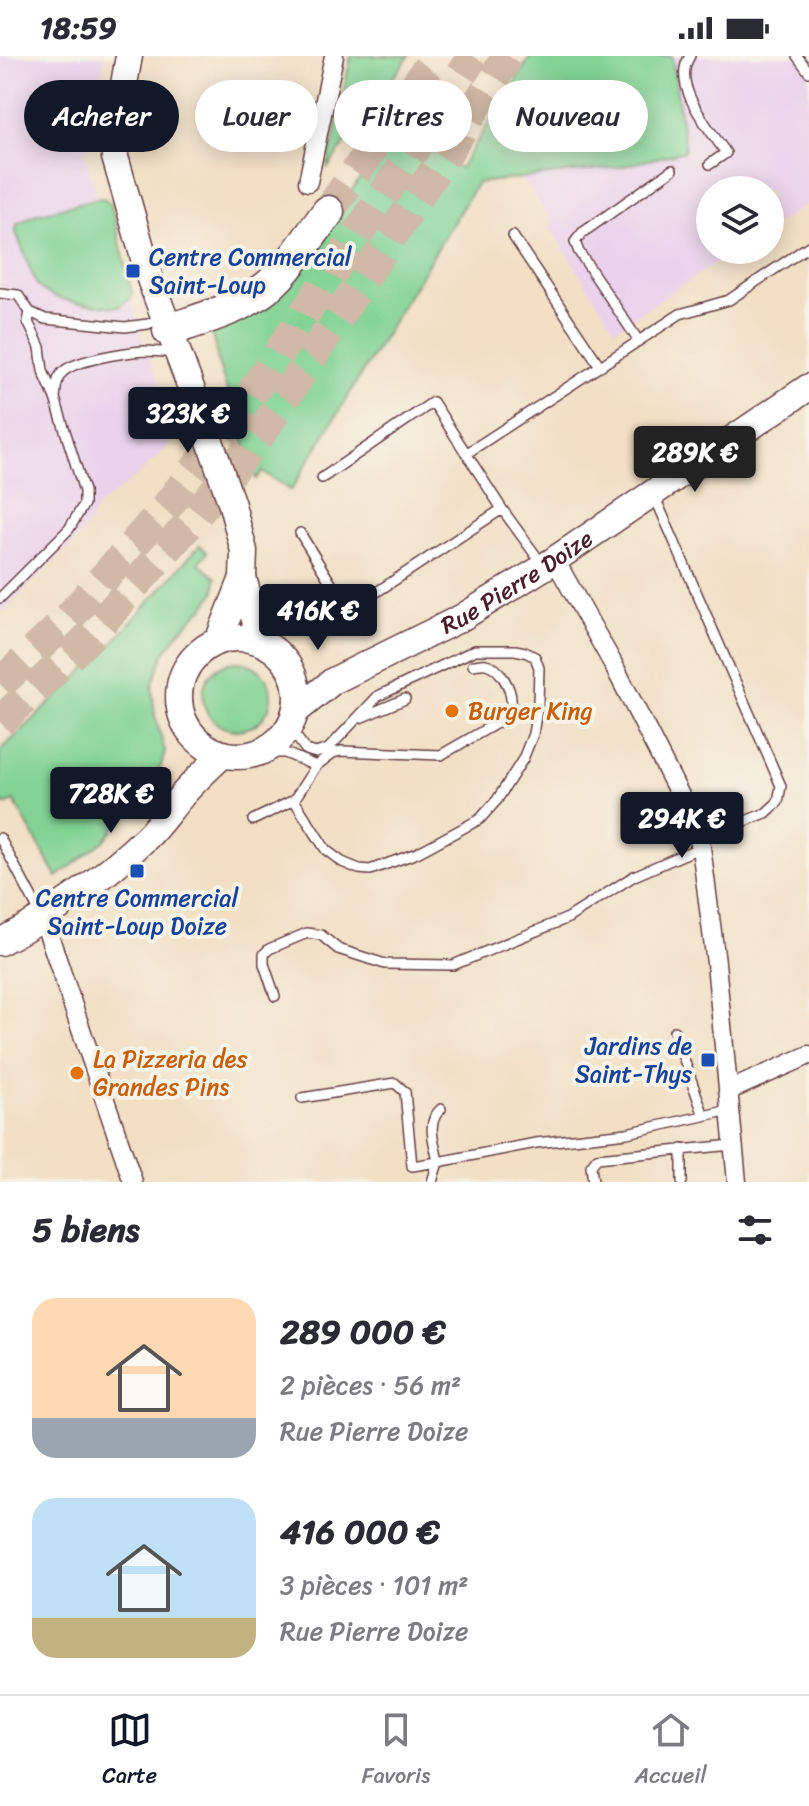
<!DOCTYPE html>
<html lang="fr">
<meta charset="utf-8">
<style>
:root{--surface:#fff;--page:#f7f7f7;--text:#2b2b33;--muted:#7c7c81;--line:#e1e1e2;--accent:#111827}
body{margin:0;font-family:Sriracha,sans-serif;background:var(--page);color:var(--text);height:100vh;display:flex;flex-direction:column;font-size:30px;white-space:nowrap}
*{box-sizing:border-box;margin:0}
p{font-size:26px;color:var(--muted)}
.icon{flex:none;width:44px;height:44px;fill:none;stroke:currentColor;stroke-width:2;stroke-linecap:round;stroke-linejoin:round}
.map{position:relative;height:1126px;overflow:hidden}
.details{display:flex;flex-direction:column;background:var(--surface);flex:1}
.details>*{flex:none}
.banner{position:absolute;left:24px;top:24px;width:762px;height:72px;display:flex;gap:16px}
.tools{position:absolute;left:696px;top:120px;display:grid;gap:16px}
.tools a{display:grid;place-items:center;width:88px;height:88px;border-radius:50%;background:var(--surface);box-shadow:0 4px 20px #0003;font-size:40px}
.price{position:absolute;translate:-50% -68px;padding:0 18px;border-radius:8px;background:var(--accent);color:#fff;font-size:26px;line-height:52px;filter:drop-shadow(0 2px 4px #0008)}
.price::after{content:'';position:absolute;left:50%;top:48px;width:24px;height:18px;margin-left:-12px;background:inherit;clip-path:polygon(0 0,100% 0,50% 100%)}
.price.current{background:#222;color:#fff}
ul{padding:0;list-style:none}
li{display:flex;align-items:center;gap:24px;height:200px;padding:0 32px}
li span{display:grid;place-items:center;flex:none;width:224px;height:160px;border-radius:24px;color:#555}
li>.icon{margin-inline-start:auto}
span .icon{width:96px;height:96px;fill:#fffc;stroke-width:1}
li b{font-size:34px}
h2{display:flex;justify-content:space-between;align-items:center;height:96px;padding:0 32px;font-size:34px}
.pill{padding:0 28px;border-radius:36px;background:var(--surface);box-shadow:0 4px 20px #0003;font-size:28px;line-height:72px}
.pill.current{background:var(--accent);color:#fff}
.status{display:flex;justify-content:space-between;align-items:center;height:56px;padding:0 40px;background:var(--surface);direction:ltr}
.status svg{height:22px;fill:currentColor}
.tabs{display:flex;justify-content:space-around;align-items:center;height:112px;border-top:2px solid var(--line);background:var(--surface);font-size:22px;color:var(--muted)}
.tabs a{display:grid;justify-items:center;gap:4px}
.tabs .current{color:var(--accent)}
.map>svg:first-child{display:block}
.built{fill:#ead1ec}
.green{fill:#82d394;stroke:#667960;stroke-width:2}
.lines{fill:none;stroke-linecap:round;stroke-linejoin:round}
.highway-tunnel{stroke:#d0b9a5;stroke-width:32;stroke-dasharray:32 16;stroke-linecap:butt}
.lane-casing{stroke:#633c42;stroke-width:12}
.street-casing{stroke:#633c42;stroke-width:21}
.secondary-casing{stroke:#633c42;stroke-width:29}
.highway-casing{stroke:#633c42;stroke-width:35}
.lane{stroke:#fff;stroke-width:9}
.street{stroke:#fff;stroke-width:18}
.secondary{stroke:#fff;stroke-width:26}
.highway{stroke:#fff;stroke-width:32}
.transit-dot{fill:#1a4fb4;stroke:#f7f3e8;stroke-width:3}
.food-dot{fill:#e8710a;stroke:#f7f3e8;stroke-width:3}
.labels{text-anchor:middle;stroke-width:8;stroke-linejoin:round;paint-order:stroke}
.transit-label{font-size:24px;fill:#164399;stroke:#f7f3e8;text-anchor:start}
.street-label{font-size:24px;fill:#4a1f2b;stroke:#f7f3e8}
.food-label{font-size:24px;fill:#c56008;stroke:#f7f3e8;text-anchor:start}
</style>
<div class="status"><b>18:59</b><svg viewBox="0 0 49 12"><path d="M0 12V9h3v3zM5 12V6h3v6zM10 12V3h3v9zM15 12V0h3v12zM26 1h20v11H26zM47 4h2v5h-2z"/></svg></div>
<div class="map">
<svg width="809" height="1126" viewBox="0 0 809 1126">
<rect width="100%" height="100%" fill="#f7f3e8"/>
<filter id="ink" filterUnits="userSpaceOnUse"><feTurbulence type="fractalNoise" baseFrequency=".0125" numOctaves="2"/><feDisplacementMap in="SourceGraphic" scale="16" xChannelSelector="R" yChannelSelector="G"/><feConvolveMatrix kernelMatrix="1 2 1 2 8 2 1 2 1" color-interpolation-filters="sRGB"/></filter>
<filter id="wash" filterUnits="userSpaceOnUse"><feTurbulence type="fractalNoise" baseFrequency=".006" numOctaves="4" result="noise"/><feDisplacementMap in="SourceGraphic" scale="32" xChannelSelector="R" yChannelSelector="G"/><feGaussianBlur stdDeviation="1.8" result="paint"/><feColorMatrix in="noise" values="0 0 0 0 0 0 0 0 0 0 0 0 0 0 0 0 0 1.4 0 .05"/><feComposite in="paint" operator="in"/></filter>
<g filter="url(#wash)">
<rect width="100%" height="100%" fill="#f2dfc4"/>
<!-- built -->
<path class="built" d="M0,0H105L85,98L99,149L151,306L166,340L174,367L173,381L165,394L132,424L98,450L88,469L73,487L0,558Z
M672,0H809V146L770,172V134H710V194H736L615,273L550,171L553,167L522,122L619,111L685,95Z"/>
<!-- green -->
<path class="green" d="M351,0H409L327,113Z
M531,0H672L685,95L619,111L477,127L291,434L262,416L256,423L219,310L212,278L259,256L276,242L395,73L460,113Z
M98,142L105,143L111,148L132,237L130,243L119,251C97,249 53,247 38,230C32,223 21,187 16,176L17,168L34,159Z
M200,489L207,496L199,507L216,522L215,535L207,548L179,576L163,599L152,630L155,660L165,695L161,710L152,726L105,784L57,821L14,745L5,749L0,742V695L110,590Z
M203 640a34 34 0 1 1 68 0a34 34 0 1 1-68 0Z"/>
</g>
<g filter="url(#ink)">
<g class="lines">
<!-- highway-tunnel -->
<path class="highway-tunnel" d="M328,156L436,0
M0,628L66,565L168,449L240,355L420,84L473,0
M0,666L86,584L188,469L261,377L444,101L508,0"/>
<defs>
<path id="lane" d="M690,0C670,29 710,73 726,97L710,108
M797,0L809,16
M513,180L600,310
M0,237L18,239L30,256L28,266L40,291L43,315L55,342L62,365L84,435V448L69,473L0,542
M30,256L45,263L125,271L148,268L161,262
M638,284L579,196L575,186L582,177L672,114
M55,342C56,334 56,324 61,318C71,304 127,296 145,295C155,295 166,297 176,296
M467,397L680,258L729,244L809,190
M322,422L433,346L502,453L542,508
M654,439L781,730L778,746L766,757L698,783
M300,477L348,555L502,453
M360,662L405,643
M257,697H285L316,710L294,744L326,794L342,806L359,813L370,814L417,797L480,763L497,744L523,703L533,678L538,647L539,612L535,601L525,596L515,594H475L378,640L328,693L316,697L306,694L289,671
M316,710L333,697L341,695L441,699L502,664C507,659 511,653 511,646C512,633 500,611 486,608C484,607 476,609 473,609
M253,764L294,744
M0,782L42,861
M275,940L264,908V898L269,893L307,877L321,879L338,893L385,908L453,909L568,862L634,820L701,791
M674,975L704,1060
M302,1042L395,1027L405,1036L412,1110L438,1106L432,1126
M441,1053C425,1067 435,1087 438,1106L536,1087L627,1077L730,1054
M682,1093V1126
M593,1126L591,1110L597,1102L733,1089"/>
<path id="street" d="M308,126L334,0
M555,504L612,606L692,763L701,791L716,907L737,1126
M43,862L133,1126
M728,1035L809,999"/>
<g id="secondary">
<path d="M129,0L114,85L115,101L150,223L199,353L232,449L244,495L243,522L261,585"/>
<circle cx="238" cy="641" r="59"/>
<path d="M218,585L243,522"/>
<path id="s1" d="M295,656L333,625L461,562L544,511L809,331"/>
<path d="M0,886C53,858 103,823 147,781C159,769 168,756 179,743C192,727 208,713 222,699"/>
</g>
<path id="highway" d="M169,274C207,261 252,250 279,220C297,200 312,177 328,156"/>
</defs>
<!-- lane casing -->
<use href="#lane" class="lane-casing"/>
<!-- street casing -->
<use href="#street" class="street-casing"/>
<!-- secondary casing -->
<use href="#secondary" class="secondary-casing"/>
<!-- highway casing -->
<use href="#highway" class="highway-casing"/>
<!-- lane -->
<use href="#lane" class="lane"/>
<!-- street -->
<use href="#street" class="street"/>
<!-- secondary -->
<use href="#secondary" class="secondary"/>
<!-- highway -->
<use href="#highway" class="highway"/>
</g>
</g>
<!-- markers -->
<g class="transit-dot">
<rect x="125" y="207" width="16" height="16" rx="4"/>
<rect x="129" y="807" width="16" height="16" rx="4"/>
<rect x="700" y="996" width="16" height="16" rx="4"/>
</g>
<g class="food-dot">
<circle cx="452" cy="655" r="8"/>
<circle cx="77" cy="1017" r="8"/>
</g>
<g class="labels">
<!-- transit labels -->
<g class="transit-label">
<text x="149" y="209">Centre Commercial<tspan x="149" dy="28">Saint-Loup</tspan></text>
<text x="137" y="850" text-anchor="middle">Centre Commercial<tspan x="137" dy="28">Saint-Loup Doize</tspan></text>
<text x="692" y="998" text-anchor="end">Jardins de<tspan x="692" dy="28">Saint-Thys</tspan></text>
</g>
<!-- street labels -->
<g class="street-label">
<text dy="8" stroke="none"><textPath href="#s1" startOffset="258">Rue Pierre Doize</textPath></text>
</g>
<!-- food labels -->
<g class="food-label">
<text x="468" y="663">Burger King</text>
<text x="93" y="1011">La Pizzeria des<tspan x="93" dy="28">Grandes Pins</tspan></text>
</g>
</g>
</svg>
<div class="tools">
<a><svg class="icon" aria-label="layers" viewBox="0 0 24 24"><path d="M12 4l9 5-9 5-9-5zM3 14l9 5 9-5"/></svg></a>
</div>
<b class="price" style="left:188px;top:399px">323K €</b>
<b class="price current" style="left:695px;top:438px">289K €</b>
<b class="price" style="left:318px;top:596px">416K €</b>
<b class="price" style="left:111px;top:779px">728K €</b>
<b class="price" style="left:682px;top:804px">294K €</b>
<div class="banner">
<a class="pill current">Acheter</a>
<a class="pill">Louer</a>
<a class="pill">Filtres</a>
<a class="pill">Nouveau</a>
</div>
</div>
<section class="details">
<h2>5 biens<svg class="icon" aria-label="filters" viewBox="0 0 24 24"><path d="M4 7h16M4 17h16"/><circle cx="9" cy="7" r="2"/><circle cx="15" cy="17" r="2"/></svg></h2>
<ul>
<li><span style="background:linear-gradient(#ffd9b3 75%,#9aa5b1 0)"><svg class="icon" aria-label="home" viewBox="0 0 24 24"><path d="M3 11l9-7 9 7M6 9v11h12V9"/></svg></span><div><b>289 000 €</b><p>2 pièces · 56 m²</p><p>Rue Pierre Doize</p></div></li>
<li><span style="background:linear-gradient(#bfe0f5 75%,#c2b280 0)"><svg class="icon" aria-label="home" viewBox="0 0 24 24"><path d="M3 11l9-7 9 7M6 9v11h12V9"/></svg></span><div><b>416 000 €</b><p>3 pièces · 101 m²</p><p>Rue Pierre Doize</p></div></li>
</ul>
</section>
<nav class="tabs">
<a class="current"><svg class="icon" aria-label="map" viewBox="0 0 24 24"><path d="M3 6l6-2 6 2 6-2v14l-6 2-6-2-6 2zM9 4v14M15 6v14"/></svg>Carte</a>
<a><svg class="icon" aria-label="saved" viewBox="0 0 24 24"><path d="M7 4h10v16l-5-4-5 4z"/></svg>Favoris</a>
<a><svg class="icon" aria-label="home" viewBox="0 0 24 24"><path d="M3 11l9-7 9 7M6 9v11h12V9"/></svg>Accueil</a>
</nav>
